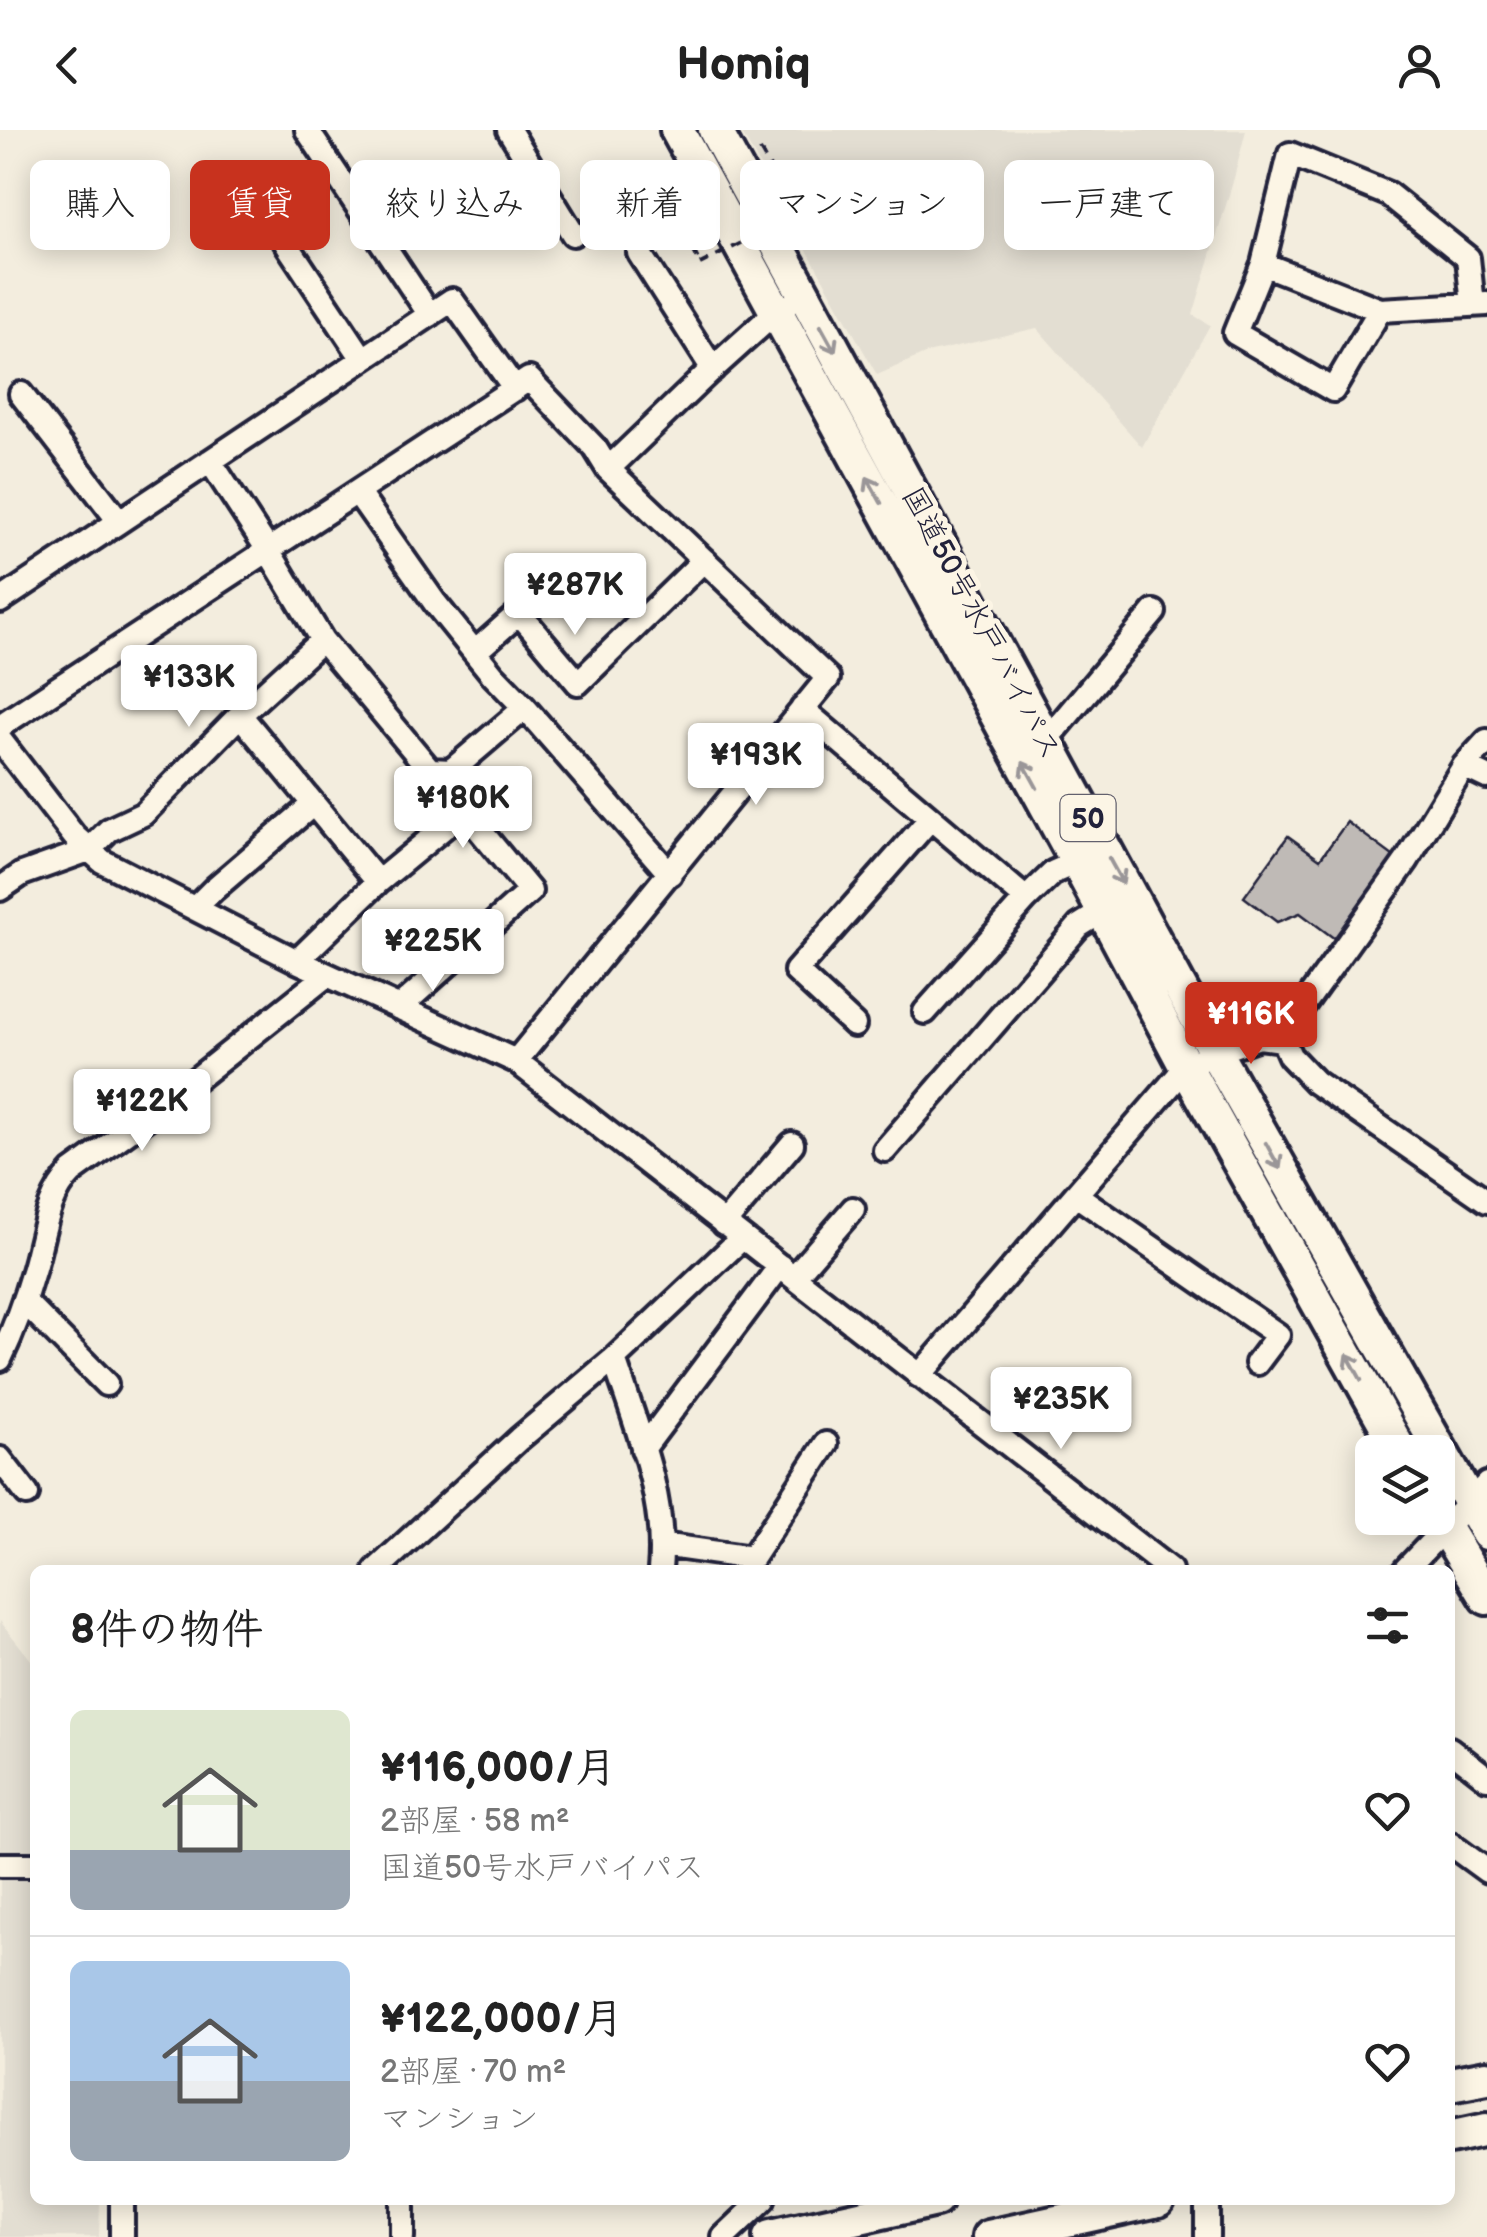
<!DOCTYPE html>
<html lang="ja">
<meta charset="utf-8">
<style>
:root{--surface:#fff;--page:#f6f6f6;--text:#222;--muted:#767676;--line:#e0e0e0;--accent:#c8321e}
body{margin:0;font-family:"Balsamiq Sans","Klee One",sans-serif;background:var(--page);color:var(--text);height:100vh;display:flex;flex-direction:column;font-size:38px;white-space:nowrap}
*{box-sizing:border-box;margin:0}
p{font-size:32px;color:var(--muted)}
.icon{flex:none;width:55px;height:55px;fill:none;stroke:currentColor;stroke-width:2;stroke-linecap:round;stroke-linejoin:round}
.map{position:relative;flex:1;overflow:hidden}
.drawer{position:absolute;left:30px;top:1435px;width:1425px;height:640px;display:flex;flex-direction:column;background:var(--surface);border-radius:15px;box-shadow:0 5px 25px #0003}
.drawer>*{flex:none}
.guide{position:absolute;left:30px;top:30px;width:1428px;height:90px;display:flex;gap:20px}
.buttons{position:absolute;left:1355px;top:1305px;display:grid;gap:20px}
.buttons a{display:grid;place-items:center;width:100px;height:100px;border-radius:15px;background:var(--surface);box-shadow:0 5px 25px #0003;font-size:50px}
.price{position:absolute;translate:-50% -85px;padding:0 22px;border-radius:10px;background:#fff;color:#222;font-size:32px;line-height:65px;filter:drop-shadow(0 2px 5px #0008)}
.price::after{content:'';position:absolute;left:50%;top:60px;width:30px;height:22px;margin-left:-15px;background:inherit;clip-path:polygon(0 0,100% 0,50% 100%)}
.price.on{background:var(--accent);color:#fff}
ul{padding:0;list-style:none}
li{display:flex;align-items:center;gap:30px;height:250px;padding:0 40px}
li+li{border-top:2px solid var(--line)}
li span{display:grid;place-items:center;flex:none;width:280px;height:200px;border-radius:15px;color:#555}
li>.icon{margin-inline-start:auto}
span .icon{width:120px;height:120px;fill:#fffc;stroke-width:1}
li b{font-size:42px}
h2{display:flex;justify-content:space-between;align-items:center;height:120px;padding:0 40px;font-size:42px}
.pill{padding:0 35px;border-radius:15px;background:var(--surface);box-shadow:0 5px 25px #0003;font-size:35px;line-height:90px}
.pill.on{background:var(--accent);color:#fff}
header{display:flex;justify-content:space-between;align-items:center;height:130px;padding:0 40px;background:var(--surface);font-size:45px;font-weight:800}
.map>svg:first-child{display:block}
.built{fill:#e3ded2}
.building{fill:#bfbab6;stroke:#22223b;stroke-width:2.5}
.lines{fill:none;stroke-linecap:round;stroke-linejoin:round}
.minor-casing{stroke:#22223b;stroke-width:30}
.highway-casing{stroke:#22223b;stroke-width:40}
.path{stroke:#22223b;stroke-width:4;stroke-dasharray:10 8;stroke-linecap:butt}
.minor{stroke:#fcf5e5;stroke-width:22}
.highway{stroke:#fcf5e5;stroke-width:32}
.path-bridge{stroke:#22223b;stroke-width:4;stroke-dasharray:10 8;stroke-linecap:butt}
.oneway{stroke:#9a9698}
.labels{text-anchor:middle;stroke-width:10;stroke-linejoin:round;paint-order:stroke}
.shield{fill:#fcf5e5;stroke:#63616e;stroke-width:2.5}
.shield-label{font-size:28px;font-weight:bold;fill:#22223b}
.street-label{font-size:30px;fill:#22223b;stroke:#fcf5e5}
</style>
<header><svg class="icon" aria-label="back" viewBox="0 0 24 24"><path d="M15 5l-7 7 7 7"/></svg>Homiq<svg class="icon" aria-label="person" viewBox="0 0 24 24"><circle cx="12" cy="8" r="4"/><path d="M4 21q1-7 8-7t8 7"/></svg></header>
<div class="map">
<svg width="1487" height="2107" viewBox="0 0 1487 2107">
<rect width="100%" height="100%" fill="#f3edde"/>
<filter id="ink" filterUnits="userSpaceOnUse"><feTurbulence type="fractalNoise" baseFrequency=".01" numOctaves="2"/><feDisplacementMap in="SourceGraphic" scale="20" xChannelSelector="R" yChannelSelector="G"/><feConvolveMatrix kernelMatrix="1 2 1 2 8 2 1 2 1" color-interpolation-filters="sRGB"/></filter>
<g filter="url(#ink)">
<!-- built -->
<path class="built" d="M740,0H1246L1234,48L1193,185L1210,195L1142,317L1037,198L927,223L877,245Z
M0,1491L35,1535V1724L0,1723Z
M0,1748H35V2070H100L99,2107H0Z"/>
<!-- building -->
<path class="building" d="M1347,692L1397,729L1384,748L1381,745L1335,809L1300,783L1277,792L1244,767L1288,706L1320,729Z"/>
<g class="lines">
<defs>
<path id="minor" d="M307,0L430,185
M509,0L573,104
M274,95L363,229
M639,123L713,239
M1263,134L1380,180L1487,174
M1380,180L1333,260L1235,203L1263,134L1290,24L1388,64L1468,128L1473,175
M21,264L119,391
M210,331L268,420L322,510L430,640L451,641L525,578
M608,339L708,243L777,181L786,176
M357,362L435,473L493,545L525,578L670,744
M0,471L452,170L515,259
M475,522L519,483L578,553L704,430
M802,579L1026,769L1054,742L1077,732
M240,585L378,752
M0,596L529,249L595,318L608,339L828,548L516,931
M0,610L74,706L102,731L297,831L516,931L1170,1440
M1046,611L1154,482
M1487,611L1464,636L1407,730L1288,897L1283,910L1290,926L1315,952L1487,1071
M1464,636L1487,647
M0,759L22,744L89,720L109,700L143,684L240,585L322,510
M195,778L214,759L312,675
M297,831L378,752L464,681L530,761L399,878
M925,882L1026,769
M854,895L796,841L930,689
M885,1020L1079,796L1103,781
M1076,1065L1278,1205L1257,1233
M724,1094L792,1014
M794,1147L853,1079
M24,1171L106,1254
M0,1229C14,1200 25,1169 34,1138C44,1104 46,1068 72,1042L155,982L327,845
M614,1229C636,1296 667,1369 660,1440
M919,1246L1186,937L1215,922L1259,907L1283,910
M643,1319L780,1136
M0,1329L27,1364
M662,1415L752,1428L826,1314
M376,1440L519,1309L614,1229L742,1108
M1405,1440L1487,1354
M1450,1619L1487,1648
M1450,1714L1487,1741
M0,1735H35
M122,2070V2107
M1207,2070V2107
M402,2107V2070
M724,2107L763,2070"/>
<path id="highway" d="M677,0L1077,732L1186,937L1401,1322
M715,0L1215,922L1487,1403
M1438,1387L1487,1468
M1450,1954L1487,1947
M1450,2007L1487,1999
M770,2107L936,2070
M989,2107L1158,2070"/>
</defs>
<!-- minor casing -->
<use href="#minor" class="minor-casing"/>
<!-- highway casing -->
<use href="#highway" class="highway-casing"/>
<!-- path -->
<path class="path" d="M760,20L797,85
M671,56L706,119
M691,92L682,96L700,134"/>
<!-- minor -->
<use href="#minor" class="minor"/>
<!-- highway -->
<use href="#highway" class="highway"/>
<!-- path-bridge -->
<path class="path-bridge" d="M700,134L797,85"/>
</g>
<!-- one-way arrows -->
<defs><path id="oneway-shaft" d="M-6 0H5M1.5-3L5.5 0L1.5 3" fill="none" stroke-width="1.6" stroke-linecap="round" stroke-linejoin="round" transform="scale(2.5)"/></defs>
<g class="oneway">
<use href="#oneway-shaft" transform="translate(828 209) rotate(61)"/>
<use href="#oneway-shaft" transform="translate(874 360) rotate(-119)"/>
<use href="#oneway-shaft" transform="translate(1030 645) rotate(-119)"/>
<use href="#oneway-shaft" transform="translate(1116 741) rotate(61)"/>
<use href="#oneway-shaft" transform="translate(1273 1026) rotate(61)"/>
<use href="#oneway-shaft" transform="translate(1354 1237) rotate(-119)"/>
</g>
</g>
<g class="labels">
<!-- shield labels -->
<rect class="shield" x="1060.5" y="665" width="55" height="46" rx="8"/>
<g class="shield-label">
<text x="1088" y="698">50</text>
</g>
<!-- street labels -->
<g class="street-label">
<text transform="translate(982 493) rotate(62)" y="10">国道50号水戸バイパス</text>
</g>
</g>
</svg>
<div class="buttons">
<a><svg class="icon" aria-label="layers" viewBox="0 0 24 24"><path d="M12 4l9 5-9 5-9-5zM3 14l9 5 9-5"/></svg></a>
</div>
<b class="price" style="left:575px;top:508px">¥287K</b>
<b class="price" style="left:189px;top:600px">¥133K</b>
<b class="price" style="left:756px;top:678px">¥193K</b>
<b class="price" style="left:463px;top:721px">¥180K</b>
<b class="price" style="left:433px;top:864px">¥225K</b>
<b class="price on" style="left:1251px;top:937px">¥116K</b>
<b class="price" style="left:142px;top:1024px">¥122K</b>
<b class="price" style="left:1061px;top:1322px">¥235K</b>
<div class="guide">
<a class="pill">購入</a>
<a class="pill on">賃貸</a>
<a class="pill">絞り込み</a>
<a class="pill">新着</a>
<a class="pill">マンション</a>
<a class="pill">一戸建て</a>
</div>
<section class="drawer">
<h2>8件の物件<svg class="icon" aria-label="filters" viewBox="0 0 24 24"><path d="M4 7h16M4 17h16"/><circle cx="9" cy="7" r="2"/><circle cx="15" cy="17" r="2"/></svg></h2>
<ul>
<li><span style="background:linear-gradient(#dfe7d0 70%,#9aa5b1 0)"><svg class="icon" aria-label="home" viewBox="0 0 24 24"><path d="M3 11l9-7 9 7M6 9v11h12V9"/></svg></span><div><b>¥116,000/月</b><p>2部屋 · 58 m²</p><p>国道50号水戸バイパス</p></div><svg class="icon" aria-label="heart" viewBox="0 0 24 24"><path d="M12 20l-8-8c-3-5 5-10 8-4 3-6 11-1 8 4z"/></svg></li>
<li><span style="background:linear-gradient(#a9c7e8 60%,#9aa5b1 0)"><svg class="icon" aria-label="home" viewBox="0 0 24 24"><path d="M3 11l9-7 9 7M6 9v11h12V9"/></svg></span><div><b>¥122,000/月</b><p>2部屋 · 70 m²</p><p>マンション</p></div><svg class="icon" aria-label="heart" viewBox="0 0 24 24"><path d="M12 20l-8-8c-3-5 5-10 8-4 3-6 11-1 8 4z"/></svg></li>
</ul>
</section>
</div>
